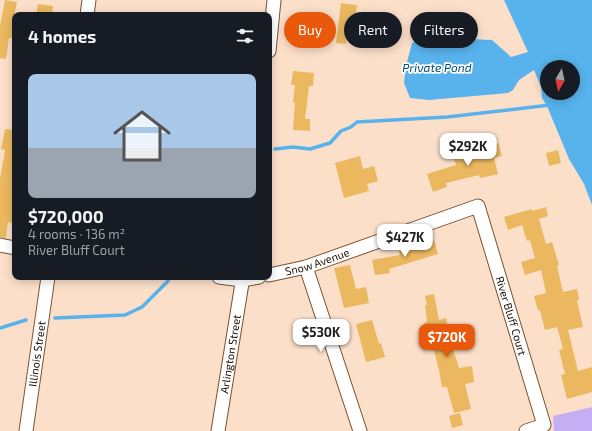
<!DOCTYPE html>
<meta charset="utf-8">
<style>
:root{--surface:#171b24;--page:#20242c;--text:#f1f3f6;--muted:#9ea1a6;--line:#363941;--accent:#ea580c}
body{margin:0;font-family:"Exo 2",sans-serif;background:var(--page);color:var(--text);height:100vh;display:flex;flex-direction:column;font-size:15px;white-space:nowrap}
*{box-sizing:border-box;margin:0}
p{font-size:13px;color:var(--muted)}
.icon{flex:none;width:22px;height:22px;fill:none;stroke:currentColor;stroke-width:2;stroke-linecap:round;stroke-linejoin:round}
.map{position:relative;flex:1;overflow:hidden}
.details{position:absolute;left:12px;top:12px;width:260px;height:268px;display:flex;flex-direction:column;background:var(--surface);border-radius:8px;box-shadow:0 2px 10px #0003}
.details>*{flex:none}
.banner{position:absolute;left:284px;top:12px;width:248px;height:36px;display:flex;gap:8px}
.needle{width:26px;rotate:189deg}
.tools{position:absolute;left:540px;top:60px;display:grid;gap:8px}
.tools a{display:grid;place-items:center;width:40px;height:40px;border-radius:50%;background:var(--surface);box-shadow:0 2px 10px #0003;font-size:20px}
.price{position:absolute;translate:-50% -34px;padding:0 9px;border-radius:8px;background:#fff;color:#222;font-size:13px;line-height:26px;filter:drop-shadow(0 1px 2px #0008)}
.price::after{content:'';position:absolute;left:50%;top:24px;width:12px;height:9px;margin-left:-6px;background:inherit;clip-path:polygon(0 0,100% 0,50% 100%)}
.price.on{background:var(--accent);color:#fff}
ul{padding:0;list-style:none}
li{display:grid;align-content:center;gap:8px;height:212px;padding:0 16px}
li+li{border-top:1px solid var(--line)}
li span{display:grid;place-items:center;height:124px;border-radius:8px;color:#555}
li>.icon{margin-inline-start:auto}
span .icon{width:72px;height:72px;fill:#fffc;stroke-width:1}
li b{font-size:17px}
h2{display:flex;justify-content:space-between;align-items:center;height:48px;padding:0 16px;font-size:17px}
.chip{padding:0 14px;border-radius:18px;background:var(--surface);box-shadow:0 2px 10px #0003;font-size:14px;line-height:36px}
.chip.on{background:var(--accent);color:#fff}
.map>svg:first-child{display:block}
.green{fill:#c5aef4}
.water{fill:#58b3ed;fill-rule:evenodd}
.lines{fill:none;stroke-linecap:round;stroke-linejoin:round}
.stream{stroke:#58b3ed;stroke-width:3.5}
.building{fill:#ebb860}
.street-casing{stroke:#7a5232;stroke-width:15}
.street{stroke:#fff;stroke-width:13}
.labels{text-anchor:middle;stroke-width:3.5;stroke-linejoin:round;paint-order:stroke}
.street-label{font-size:11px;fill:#1c0c02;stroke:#fff}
.water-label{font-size:12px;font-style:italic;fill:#004d73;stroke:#fff}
</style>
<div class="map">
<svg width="592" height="431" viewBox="0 0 592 431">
<rect width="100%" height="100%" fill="#fbdfc9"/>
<!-- green -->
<path class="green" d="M592,407V431H554L553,416Z"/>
<!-- water -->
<path class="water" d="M504,0H592V205L584,184L569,159L547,106L542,98L541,87L534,70L519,80L513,90L508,93L429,100L410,98L404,83L406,66L412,43L423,37L492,40L511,57L528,52ZM547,67H573V93H547Z"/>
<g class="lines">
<!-- stream -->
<path class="stream" d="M275,149L293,147L310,149L330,143L341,131L351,127L357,122L447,117L550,105
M55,318L125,315L142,307L168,281
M0,328L26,320"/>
</g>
<!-- building -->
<path class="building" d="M5,0L17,2L12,27L15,28L13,38H9L6,59L0,58V26Z
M341,3L357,5L354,26L348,25L346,44L336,43Z
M38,4L53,6L52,15H36Z
M293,71L314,73L313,86H309L305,119H310V131L293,130L295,103L293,102L295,85H291Z
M5,129L15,130V224L8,222L6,238L0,237V179L5,150L1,149Z
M498,143L502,156L494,158L498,174L480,178L479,175L446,183L447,187L433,192L427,174L456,165L453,155Z
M558,150L561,163L549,166L546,153Z
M360,156L363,169L374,166L378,181L367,184L369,191L344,198L335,163Z
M546,207L548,216L539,219L546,244L552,242L559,265L557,266L563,292L577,289L579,300L577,301L583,327L568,330L578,371L592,367V392L567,399L561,375L565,374L559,350L563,349L557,327L545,330L540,310L538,311L534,296L546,293L541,270L525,275L521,262L535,258L530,240L527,241L522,225L508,230L504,217L532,209V211Z
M434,240L438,254L389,269L390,273L375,275L372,260L400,255L399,251Z
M350,265L356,289L366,287L369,303L344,308L334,268Z
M434,294L439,320L446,318L452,345L459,368L472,366L474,382L465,384L471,409L454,413L447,387H442L439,370L432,343L429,344L424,323L427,322L425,305H427L425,296Z
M372,320L379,344L381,343L385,357L366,362L356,324Z
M460,413L463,425L452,428L449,416Z"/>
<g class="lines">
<defs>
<g id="street">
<path d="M87,15L89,0"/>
<path d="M269,51L274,0"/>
<path d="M0,245L15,248"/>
<path d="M306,267L360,431"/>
<path id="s1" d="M269,275L306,267L478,206L544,425L526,431"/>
<path d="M219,277L242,280L259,277"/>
<path id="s2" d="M26,431L48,277"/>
<path id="s3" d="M218,431L243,277"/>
</g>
</defs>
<!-- street casing -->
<use href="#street" class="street-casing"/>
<!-- street -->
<use href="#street" class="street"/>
</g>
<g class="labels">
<!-- street labels -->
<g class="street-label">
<text dy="4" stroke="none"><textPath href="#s1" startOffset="50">Snow Avenue</textPath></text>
<text dy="4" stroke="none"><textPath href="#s1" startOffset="335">River Bluff Court</textPath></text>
<text dy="4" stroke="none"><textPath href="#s2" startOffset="78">Illinois Street</textPath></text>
<text dy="4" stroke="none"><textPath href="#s3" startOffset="78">Arlington Street</textPath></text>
</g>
<!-- water labels -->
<g class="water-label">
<text x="437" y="72">Private Pond</text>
</g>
</g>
</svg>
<div class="tools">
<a><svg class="needle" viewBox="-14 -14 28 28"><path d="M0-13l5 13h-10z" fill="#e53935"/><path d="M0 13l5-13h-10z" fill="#9ea1a6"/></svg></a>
</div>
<b class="price" style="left:468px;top:167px">$292K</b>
<b class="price" style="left:405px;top:258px">$427K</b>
<b class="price" style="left:321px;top:353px">$530K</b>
<b class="price on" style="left:447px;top:358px">$720K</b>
<div class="banner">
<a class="chip on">Buy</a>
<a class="chip">Rent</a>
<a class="chip">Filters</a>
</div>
<section class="details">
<h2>4 homes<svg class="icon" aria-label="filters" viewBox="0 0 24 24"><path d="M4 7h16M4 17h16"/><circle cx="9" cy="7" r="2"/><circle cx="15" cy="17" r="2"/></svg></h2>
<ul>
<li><span style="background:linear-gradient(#a9c7e8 60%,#9aa5b1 0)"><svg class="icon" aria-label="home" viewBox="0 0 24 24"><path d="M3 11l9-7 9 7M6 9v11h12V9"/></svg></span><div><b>$720,000</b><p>4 rooms · 136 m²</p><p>River Bluff Court</p></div></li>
</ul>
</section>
</div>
